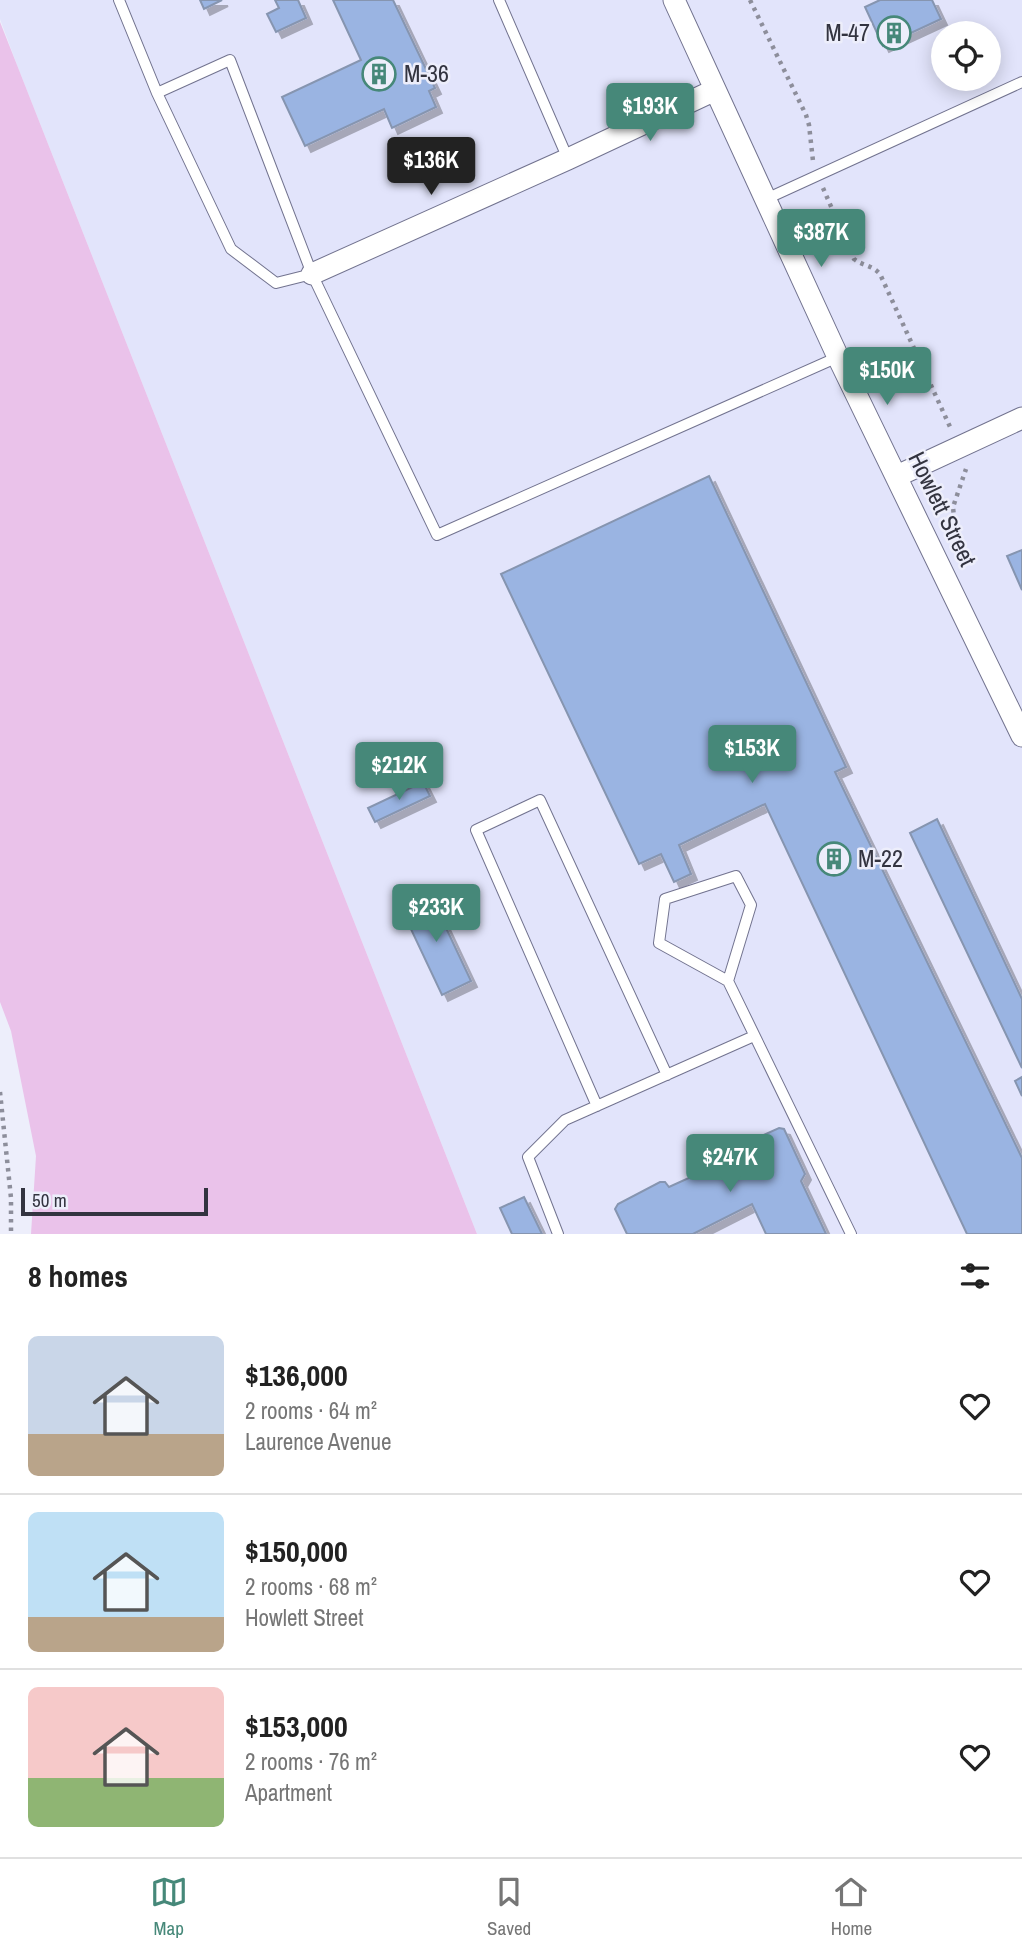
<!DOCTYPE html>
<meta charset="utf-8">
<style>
:root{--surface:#fff;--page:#f2f2f2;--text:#222;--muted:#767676;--line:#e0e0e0;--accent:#468879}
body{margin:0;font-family:"Archivo Narrow",sans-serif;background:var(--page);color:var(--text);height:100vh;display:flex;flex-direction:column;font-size:26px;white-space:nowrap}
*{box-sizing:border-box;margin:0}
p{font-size:23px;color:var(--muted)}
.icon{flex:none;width:38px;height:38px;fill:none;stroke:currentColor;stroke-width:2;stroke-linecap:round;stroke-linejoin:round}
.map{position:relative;height:1234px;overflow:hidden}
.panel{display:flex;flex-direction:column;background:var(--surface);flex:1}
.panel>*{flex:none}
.tools{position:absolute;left:931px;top:21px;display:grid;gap:14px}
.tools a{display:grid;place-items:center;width:70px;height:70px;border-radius:50%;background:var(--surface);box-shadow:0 4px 18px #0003;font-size:35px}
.scale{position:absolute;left:21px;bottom:18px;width:187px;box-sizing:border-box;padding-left:7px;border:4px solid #333440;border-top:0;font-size:19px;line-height:24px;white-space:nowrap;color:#333440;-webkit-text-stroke:5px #edeefb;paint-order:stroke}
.price{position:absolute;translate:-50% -60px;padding:0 16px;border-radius:7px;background:var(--accent);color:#fff;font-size:23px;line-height:46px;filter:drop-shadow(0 2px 4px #0008)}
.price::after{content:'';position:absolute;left:50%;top:42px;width:21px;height:16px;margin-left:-10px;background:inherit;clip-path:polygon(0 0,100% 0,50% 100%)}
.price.on{background:#222;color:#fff}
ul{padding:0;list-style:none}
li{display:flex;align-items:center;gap:21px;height:175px;padding:0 28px}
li+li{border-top:2px solid var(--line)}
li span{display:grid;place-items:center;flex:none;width:196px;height:140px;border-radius:10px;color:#555}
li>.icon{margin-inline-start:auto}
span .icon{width:84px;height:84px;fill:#fffc;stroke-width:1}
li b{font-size:30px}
h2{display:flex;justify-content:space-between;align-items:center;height:84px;padding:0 28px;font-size:30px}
.dock{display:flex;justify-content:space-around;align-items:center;height:98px;border-top:2px solid var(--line);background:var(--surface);font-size:19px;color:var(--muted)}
.dock a{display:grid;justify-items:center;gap:4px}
.dock .on{color:var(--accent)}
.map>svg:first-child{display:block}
.built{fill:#e2e4fb;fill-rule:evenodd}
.green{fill:#eac2ea}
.building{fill:#9ab4e2;stroke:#8695b0;stroke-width:2;filter:url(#shadow)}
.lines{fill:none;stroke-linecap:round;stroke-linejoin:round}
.service-casing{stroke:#72738f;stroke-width:12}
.minor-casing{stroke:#72738f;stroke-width:23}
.path{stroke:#8d8e9b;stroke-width:4.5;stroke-dasharray:3.5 5;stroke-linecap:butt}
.service{stroke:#fff;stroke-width:10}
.minor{stroke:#fff;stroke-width:21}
.labels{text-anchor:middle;stroke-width:5;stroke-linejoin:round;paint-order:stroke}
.poi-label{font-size:24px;fill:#333440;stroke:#edeefb;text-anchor:start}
.street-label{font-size:24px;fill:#333440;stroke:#edeefb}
</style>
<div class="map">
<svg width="1022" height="1234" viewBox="0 0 1022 1234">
<defs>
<filter id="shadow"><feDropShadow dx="6" dy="6" stdDeviation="0" flood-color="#0004"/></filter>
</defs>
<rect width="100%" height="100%" fill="#edeefb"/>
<!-- built -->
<path class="built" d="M0,0H1022V1234H477L17,65L0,19ZM943,33H989V79H943Z"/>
<!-- green -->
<path class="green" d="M0,22L17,65L477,1234H31L36,1156L11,1031L0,1002Z"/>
<!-- building -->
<path class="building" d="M200,0H222L204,9Z
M275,0H298L306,18L276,32L267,14L279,8Z
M333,0H393L435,88L429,91L436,107L392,128L384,109L305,146L282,97L361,60Z
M880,0H932L941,19L883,46L865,7Z
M709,476L846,767L835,772L1022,1158V1234H967L765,804L679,845L691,874L674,882L661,854L639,864L501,574Z
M1022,550V590L1007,556Z
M423,782L430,796L375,822L368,808Z
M937,819L1022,999V1068L910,833Z
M430,894L471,981L442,995L401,908Z
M1022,1077V1096L1015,1081Z
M779,1128L784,1129L805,1174L801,1181L826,1234H766L752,1204L693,1234H627L615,1209L618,1204L660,1182H665L669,1187L733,1158L731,1153L733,1149Z
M524,1197L542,1234H512L500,1208Z"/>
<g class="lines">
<defs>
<path id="service" d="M119,0L157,93L231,249L276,283L312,274
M499,0L568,159
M157,93L230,60L312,274L437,535L838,357
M766,199L1022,82
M728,981L751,905L736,876L665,899L659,943L728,981L851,1234
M597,1106L476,830L540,800L667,1075
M558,1234L528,1157L565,1120L754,1036"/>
<path id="minor" d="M674,0L838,357L1022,736
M312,274L568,159L715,90
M897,476L1022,418"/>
</defs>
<!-- service casing -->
<use href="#service" class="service-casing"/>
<!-- minor casing -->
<use href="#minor" class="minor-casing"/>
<!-- path -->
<path class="path" d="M750,0L806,115L809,125L813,161
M823,188L854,259C863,266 872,265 880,274L951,429
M965,562L955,528L953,507L966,469
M0,1092L11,1198V1234"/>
<!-- service -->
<use href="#service" class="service"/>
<!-- minor -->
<use href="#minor" class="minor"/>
</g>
<!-- icons -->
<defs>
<symbol id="building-ring" viewBox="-11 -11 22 22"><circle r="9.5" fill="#edeefb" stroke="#468879" stroke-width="1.5"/><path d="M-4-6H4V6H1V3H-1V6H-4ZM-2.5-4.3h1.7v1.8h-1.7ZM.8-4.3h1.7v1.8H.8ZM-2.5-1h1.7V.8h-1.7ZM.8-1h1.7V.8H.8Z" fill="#468879"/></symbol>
</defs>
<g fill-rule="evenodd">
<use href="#building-ring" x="875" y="14" width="38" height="38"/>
<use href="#building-ring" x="360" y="55" width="38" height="38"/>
<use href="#building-ring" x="815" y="840" width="38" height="38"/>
</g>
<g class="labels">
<!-- poi labels -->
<g class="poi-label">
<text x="870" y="41" text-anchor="end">M-47</text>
<text x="404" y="82">M-36</text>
<text x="858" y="867">M-22</text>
</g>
<!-- street labels -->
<g class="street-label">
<text transform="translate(942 509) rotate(64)" y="8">Howlett Street</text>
</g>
</g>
</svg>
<div class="tools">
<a><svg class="icon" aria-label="locate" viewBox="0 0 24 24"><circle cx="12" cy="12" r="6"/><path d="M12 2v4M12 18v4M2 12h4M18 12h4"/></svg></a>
</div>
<div class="scale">50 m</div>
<b class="price" style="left:650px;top:143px">$193K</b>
<b class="price on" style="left:431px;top:197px">$136K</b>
<b class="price" style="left:821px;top:269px">$387K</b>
<b class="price" style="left:887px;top:407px">$150K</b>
<b class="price" style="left:752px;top:785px">$153K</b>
<b class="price" style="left:399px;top:802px">$212K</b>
<b class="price" style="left:436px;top:944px">$233K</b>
<b class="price" style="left:730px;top:1194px">$247K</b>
</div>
<section class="panel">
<h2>8 homes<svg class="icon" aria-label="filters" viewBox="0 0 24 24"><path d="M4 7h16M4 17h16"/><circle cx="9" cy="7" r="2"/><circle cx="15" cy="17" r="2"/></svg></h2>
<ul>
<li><span style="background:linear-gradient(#c9d6e8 70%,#b9a48a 0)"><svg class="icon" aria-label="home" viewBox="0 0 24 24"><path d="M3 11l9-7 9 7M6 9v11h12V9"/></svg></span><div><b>$136,000</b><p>2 rooms · 64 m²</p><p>Laurence Avenue</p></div><svg class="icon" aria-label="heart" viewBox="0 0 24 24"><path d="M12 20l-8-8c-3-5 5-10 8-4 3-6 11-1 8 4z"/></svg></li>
<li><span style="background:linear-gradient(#bfe0f5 75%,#b9a48a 0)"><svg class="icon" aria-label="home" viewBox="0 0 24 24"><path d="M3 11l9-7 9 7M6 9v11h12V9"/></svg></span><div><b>$150,000</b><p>2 rooms · 68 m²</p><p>Howlett Street</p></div><svg class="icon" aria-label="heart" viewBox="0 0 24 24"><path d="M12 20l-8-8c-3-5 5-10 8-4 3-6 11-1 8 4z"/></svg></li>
<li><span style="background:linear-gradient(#f6c9c9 65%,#8fb573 0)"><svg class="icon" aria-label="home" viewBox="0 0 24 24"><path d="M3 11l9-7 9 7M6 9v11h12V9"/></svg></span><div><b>$153,000</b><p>2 rooms · 76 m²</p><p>Apartment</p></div><svg class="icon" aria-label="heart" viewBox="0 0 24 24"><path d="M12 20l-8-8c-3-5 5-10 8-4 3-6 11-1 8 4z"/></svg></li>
</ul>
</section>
<nav class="dock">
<a class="on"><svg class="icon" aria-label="map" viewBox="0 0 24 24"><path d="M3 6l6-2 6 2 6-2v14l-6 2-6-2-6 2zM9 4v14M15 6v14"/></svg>Map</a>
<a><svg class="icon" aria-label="saved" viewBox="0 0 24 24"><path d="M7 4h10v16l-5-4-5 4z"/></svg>Saved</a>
<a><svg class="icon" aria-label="home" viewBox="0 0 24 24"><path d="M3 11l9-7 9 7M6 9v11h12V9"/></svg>Home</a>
</nav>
